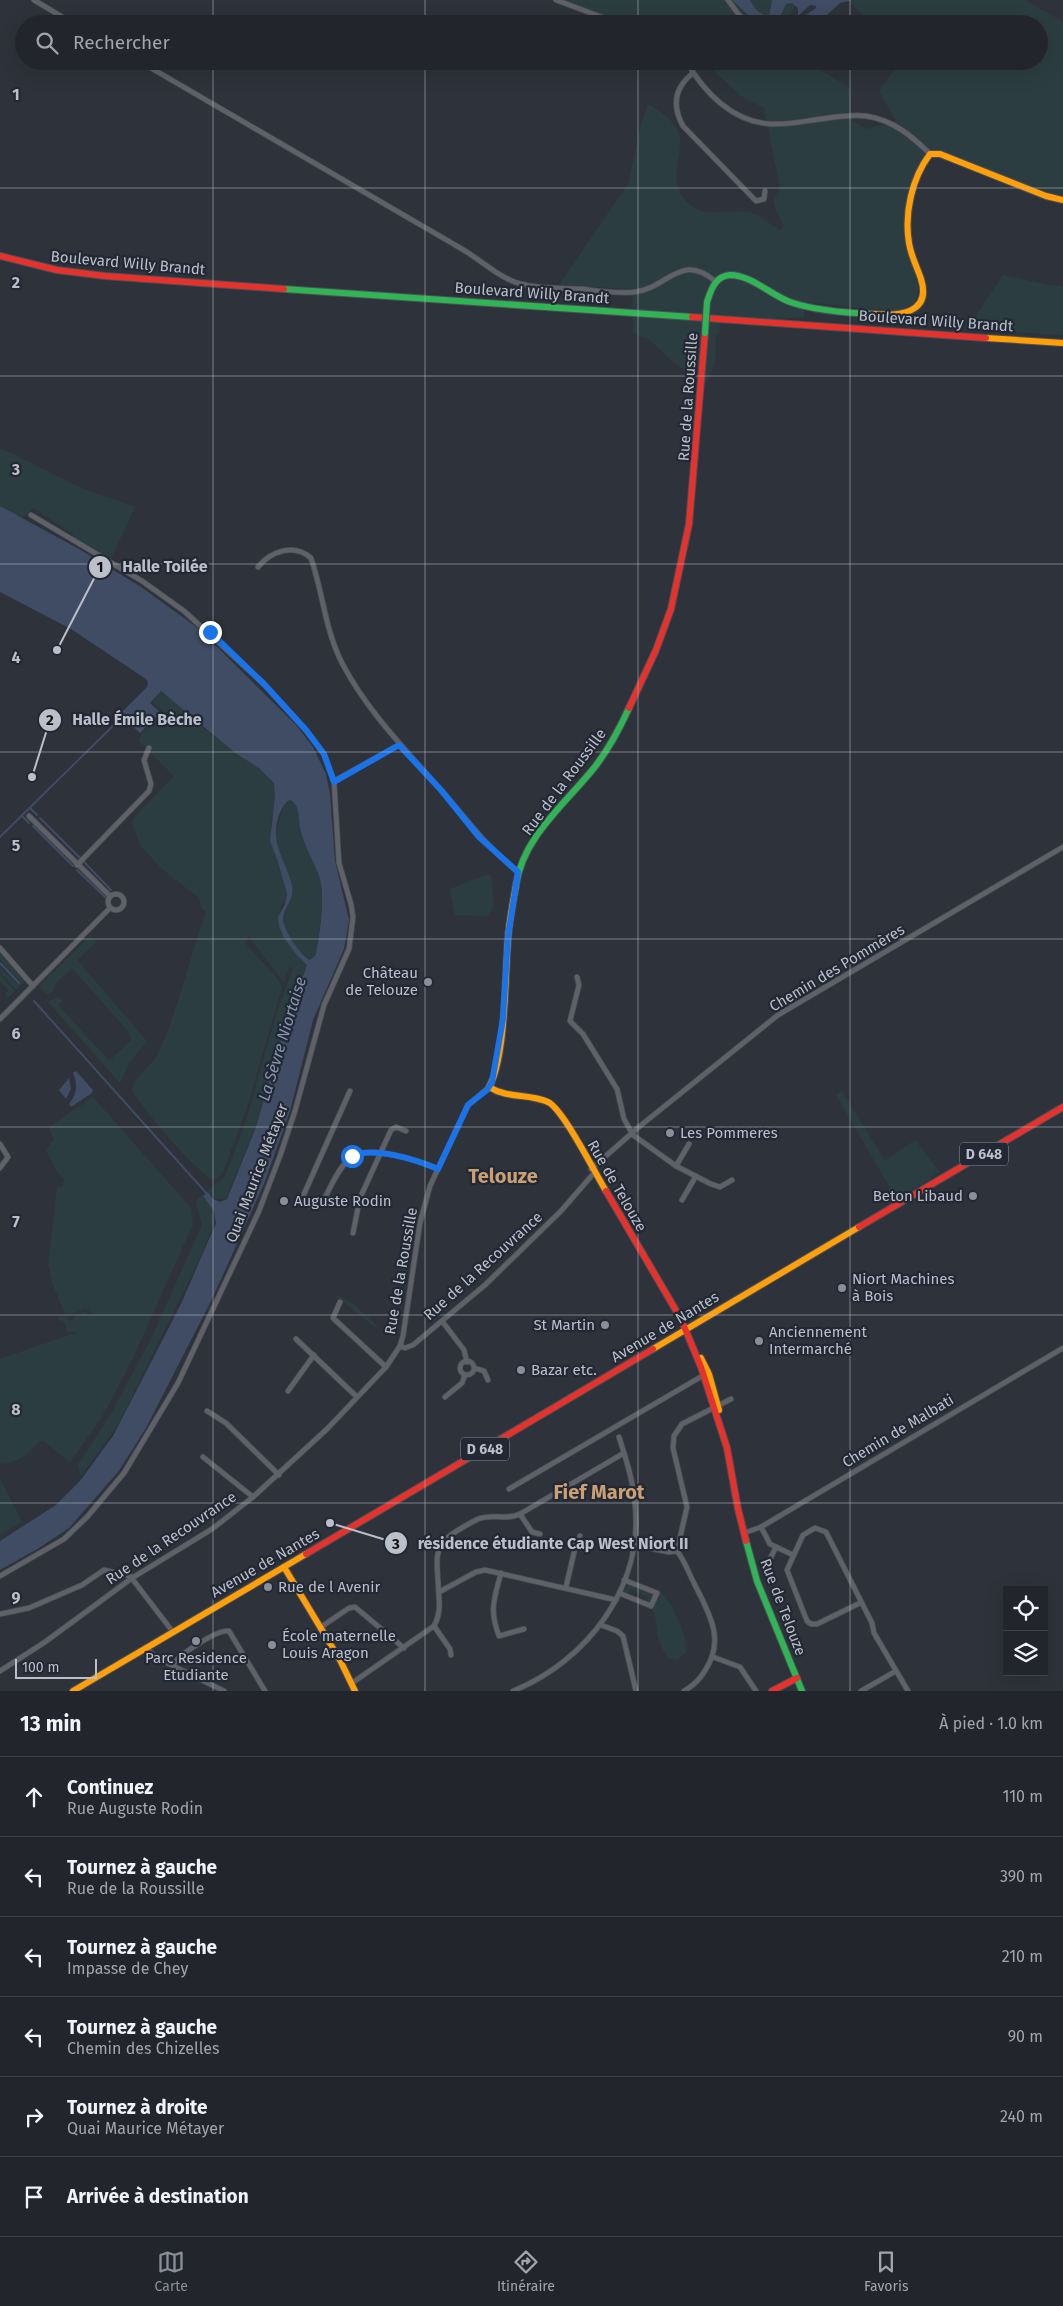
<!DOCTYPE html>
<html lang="fr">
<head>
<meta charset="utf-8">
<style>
	:root { --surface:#22262c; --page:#2a2e34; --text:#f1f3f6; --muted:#a2a5a9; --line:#3f4348; --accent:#898e98 }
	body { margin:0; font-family:"Fira Sans",sans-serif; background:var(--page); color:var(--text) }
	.controls { position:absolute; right:15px; bottom:15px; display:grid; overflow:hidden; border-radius:0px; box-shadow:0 5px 20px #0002 }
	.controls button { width:45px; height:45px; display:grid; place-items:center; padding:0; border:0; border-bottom:1px solid var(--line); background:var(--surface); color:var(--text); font:25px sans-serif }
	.scale { position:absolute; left:15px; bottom:12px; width:82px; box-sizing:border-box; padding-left:5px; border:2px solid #babfca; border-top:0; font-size:14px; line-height:18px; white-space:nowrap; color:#babfca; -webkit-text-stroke:4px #222935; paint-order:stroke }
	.stop { position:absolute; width:15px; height:15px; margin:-11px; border:4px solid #1a73e8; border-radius:50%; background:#fff }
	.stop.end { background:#1a73e8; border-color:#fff; box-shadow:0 1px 5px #0008 }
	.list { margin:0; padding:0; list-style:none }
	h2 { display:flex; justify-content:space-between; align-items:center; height:65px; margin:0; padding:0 20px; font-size:21px }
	h2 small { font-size:16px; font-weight:400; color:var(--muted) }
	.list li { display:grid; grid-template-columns:32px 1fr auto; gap:15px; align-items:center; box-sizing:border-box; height:80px; padding:0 20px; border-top:1px solid var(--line) }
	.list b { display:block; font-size:19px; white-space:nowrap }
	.list p { margin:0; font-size:16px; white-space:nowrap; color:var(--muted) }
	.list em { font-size:16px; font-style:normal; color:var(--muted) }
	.icon { flex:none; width:28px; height:28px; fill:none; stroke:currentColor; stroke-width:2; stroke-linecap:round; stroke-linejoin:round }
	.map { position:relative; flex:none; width:1063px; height:1691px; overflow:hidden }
	.search { position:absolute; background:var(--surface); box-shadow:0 5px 20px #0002; left:15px; right:15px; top:15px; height:55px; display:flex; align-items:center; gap:12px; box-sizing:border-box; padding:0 18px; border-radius:28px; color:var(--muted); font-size:19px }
	.sheet { height:545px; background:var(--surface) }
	nav { display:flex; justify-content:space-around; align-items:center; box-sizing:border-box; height:70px; border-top:1px solid var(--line); background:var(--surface); font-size:14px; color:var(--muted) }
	nav a { display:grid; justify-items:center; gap:2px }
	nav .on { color:var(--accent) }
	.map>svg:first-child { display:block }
	.green { fill:#2c3d41 }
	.water { fill:#3f4c63; fill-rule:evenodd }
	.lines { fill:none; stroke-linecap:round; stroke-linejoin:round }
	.stream { stroke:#3f4c63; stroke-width:2 }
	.street-casing { stroke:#4c4f55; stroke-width:6 }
	.fast-casing { stroke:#4c4f55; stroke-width:8 }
	.slow-casing { stroke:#4c4f55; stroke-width:8 }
	.jam-casing { stroke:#4c4f55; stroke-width:8 }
	.street { stroke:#5e6268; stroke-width:4.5 }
	.fast { stroke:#30b455; stroke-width:6 }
	.slow { stroke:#ff9f0a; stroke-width:6 }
	.jam { stroke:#e5322d; stroke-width:6 }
	.fast-bridge-casing { stroke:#4c4f55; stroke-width:8; stroke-linecap:butt }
	.fast-bridge { stroke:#30b455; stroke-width:6 }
	.route { stroke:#1a73e8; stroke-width:6 }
	.grid { fill:none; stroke:#babfca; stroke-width:1; stroke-opacity:0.55 }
	.poi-dot { fill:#898e98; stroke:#222935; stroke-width:2 }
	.labels { text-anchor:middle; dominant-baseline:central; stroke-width:4.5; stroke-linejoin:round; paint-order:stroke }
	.shield { fill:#222935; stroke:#8c929d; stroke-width:1 }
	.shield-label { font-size:14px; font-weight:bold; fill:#babfca }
	.street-label { font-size:15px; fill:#babfca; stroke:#222935 }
	.poi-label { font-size:15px; fill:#babfca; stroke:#222935; text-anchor:start }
	.water-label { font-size:16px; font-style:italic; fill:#8594ae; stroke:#222935 }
	.district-label { font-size:20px; font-weight:bold; fill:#cb9f74; stroke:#222935 }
	.grid-label { font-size:16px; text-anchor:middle; font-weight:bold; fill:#babfca; stroke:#222935; stroke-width:4.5; stroke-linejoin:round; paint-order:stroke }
	.leader { fill:none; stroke:#babfca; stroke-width:2 }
	.callout-dot { fill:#babfca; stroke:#222935; stroke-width:2 }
	.mark-label { font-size:15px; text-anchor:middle; font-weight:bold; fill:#111 }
	.callout-label { font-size:16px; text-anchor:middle; font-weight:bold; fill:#babfca; stroke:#222935; stroke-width:4.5; stroke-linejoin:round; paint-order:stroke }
</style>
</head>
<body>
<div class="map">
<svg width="1063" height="1691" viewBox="0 0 1063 1691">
	<rect width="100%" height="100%" fill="#2e333b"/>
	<g class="green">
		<polygon points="551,0 834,0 798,1 785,24 615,24"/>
		<path d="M847 0H1025L1063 22V197L934 150C924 155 921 163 916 174 907 193 902 217 905 239 907 261 928 284 912 305L899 311H890L805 302 804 317 720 323 719 333 716 335 715 364 705 385 673 362 650 340 633 333 632 289 559 285 628 184 641 125 648 104C660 111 673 119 678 132 687 151 663 181 689 204 705 219 728 209 747 212 758 213 771 225 780 230L784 226 776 211 773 200 780 188 764 108 741 96 703 61H806L850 88 852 120 867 129 896 121 879 91 894 70 891 61H1039V24H873Z"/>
		<polygon points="1003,275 1049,285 1063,286 1063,335 967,329"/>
		<polygon points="0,448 81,488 135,507 111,559 73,538 73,534 33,508 22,518 0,506"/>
		<path d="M161 691 202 724 201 726C213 735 225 745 237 754 249 763 265 770 273 782 281 794 271 814 271 827 270 848 281 865 285 886 289 904 281 902 279 914 275 935 295 951 307 965L284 1029 256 1126 226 1198C217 1201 214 1198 208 1191L202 1196 214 1210 215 1222 197 1264 118 1425 81 1476 78 1465 109 1417 150 1341 202 1225 196 1202 198 1198 225 1177 246 1121 277 1012 293 969 290 966 284 982 249 937 244 942 276 977 282 987 248 1104 223 1172 218 1178 212 1179C192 1167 145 1111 132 1091 132 1079 152 1066 158 1054 179 1008 189 959 206 912L202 909 199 898 161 868 140 845 132 823 134 818 174 776 139 741 140 736 164 712 152 701Z"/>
		<path d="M290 800C301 806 298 821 301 832 305 848 315 863 320 879 325 898 320 937 314 956L310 960 300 953 284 926 283 920 293 891 284 864 276 845 275 834 284 806Z"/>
		<polygon points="488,874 491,876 494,905 488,916 455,915 450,892 452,888"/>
		<polygon points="90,936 96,942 77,960 147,1041 129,1063 120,1083 48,1002 58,997 63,1001 58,1005 109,1061 132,1040 127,1030 72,968 57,982 51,993 47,994 41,989 40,985"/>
		<polygon points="0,952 25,981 16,990 0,972 0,967 17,984 19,983 0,960"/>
		<polygon points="0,975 15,991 8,998 5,994 9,990 0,982"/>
		<polygon points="842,1091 885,1161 915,1140 939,1171 928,1181 896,1198 836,1095"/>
		<path d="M93 1097 191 1208 193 1224 133 1358 103 1415 70 1462 44 1441 38 1442C27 1455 18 1463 0 1464V1359L71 1334H78L74 1332H67L65 1323 58 1319V1317L66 1316 70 1321 73 1320 76 1314 84 1312 95 1316 86 1308 69 1315 65 1314 53 1285 48 1264 57 1189 63 1185 64 1179 56 1170 46 1150 54 1140 49 1127Z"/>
		<polygon points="338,1295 353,1304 377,1326 376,1328 336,1296"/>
		<polygon points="0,1479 22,1522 0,1535"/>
		<polygon points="629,1584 653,1593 651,1603 647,1602 648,1597 630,1589 628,1593 624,1592"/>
		<path d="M658 1591C670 1595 689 1639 686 1652L677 1660 668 1658C662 1649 658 1640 657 1630 656 1623 656 1615 652 1609Z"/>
	</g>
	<g class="water">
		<polygon points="732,0 750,0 756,10 769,18 772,0 853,0 840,3 817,24 812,24 819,16 802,20 803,17 816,8 816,6 810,5 798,16 798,8 792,3 786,4 779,19 790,16 789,24 758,24"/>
		<path d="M0 506 79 549 141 587 199 629 296 725 313 747 326 774 330 794 335 861 349 920 344 949 313 1020 290 1111 264 1184 212 1299 146 1428 118 1472 69 1528 39 1548 0 1570V1541L56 1505 80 1481 113 1436 181 1304 216 1223 214 1211 203 1196 208 1192 213 1199 220 1202 227 1199 256 1127 284 1029 307 965 296 954 284 938 279 926 278 917 285 904 287 894 278 862 270 841 275 796 274 783 260 769 234 752 161 691 150 703 161 713 151 722 141 711 140 712 150 723 140 733 122 716 120 714 147 687 148 682 146 679 71 629 0 592ZM290 800C301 805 298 822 301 832 305 848 315 863 320 879 325 898 320 937 315 956L310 960C301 957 283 929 283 919 284 908 295 898 292 886 286 858 269 846 279 815 282 809 284 803 290 800Z"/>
		<path d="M76 1071 93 1090 92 1093 71 1107 69 1104C77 1094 78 1085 73 1073Z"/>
		<polygon points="69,1078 71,1089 66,1099 59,1090"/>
	</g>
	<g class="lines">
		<g class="stream">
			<polyline points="30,808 37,815"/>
			<polyline points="22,816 29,823"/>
			<polyline points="40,818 81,859"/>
			<polyline points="33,826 73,866"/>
			<polyline points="0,837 123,716"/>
			<polyline points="84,862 111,890"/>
			<polyline points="77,870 105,897"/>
			<polyline points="0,963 19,983"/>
			<polyline points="34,1001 208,1195"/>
		</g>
		<g class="street-casing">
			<g id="street">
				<polyline points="34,0 74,24"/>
				<polyline points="556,0 620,24"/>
				<polyline points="728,0 739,15 730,24"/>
				<polyline points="739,15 750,24"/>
				<path d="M139 61 462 249C481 260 499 278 521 284 540 289 562 288 582 289 599 291 618 294 635 292 668 288 680 252 715 281"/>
				<path d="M686 61C704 92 732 122 771 124 787 125 805 121 821 119 835 117 851 114 866 116 893 120 912 136 930 154"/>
				<path d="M693 73C674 88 672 106 683 126L756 201 764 199 765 191"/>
				<path d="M258 567C271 551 294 543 311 558 323 593 325 630 342 663 367 711 405 749 440 789 466 818 487 848 518 872"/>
				<polyline points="334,781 399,745"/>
				<polyline points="29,816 110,896"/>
				<polyline points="77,865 149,791 151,784 144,760 149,748"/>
				<circle cx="116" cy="902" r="8"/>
				<polyline points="0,948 33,986"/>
				<polyline points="577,977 579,985 570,1021 583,1034 617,1089 624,1119 633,1135 676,1166 711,1184 720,1187 732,1180"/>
				<polyline points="0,1019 110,908"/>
				<path d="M350 1091 304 1194V1199L310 1206 318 1207 322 1203C330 1189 337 1170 349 1159 367 1143 418 1160 438 1169"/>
				<polyline points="0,1144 8,1157 0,1168"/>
				<polyline points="676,1166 689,1144"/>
				<polyline points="591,1169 640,1126 778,1015 1063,847"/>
				<polyline points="682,1200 696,1176"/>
				<polyline points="353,1233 360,1198 391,1130 396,1127 406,1131"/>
				<polyline points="340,1302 333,1318 386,1367"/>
				<polyline points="442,1321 464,1350 467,1362"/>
				<polyline points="296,1339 357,1397"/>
				<polyline points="400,1346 405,1348 413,1345 485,1285 561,1211 594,1173"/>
				<circle cx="467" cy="1368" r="7"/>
				<polyline points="474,1368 484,1371 488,1380"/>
				<polyline points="288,1391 314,1355"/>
				<polyline points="445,1397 462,1383 465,1375"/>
				<polyline points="207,1411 226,1423 279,1475"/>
				<polyline points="203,1457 253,1497"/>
				<polyline points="509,1489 704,1375"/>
				<polyline points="520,1514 532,1532 540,1534"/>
				<polyline points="761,1527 770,1544 793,1555"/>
				<polyline points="744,1533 761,1527 1063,1348"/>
				<polyline points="633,1545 669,1552 677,1551"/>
				<polyline points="677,1551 687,1507 673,1448 674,1436 682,1424 731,1399"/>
				<path d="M677 1551C685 1561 689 1574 695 1585 709 1613 725 1639 706 1669 701 1678 693 1686 684 1691"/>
				<path d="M501 1573C494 1600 489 1609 499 1636L524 1629"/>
				<polyline points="769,1573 767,1565 776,1547"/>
				<polyline points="0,1576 64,1539 87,1517 124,1473 178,1383 259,1211 280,1156 295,1111 324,1005 349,949 353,917 351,904 339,863 334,781 324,754 306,730 264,684 184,611 142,581 31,515"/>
				<polyline points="566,1587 576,1544 580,1536"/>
				<polyline points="439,1592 476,1572 485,1570 616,1600"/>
				<polyline points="619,1593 651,1606 657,1593 624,1580"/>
				<polyline points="860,1603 817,1624 811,1624 807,1621 787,1570 803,1535 815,1528 826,1532 872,1623 874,1633 908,1691"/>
				<polyline points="0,1614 29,1608 82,1585 104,1570 130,1576 173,1632"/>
				<polyline points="601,1625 617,1631 623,1636 636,1691"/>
				<polyline points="434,1626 450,1649 451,1655"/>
				<polyline points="321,1627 349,1608 355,1607 404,1648"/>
				<polyline points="146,1648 157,1658 224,1691"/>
				<polyline points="713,1657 740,1667 756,1691"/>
				<path d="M173 1665C178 1655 218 1629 229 1631L265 1691"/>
				<polyline points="0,1671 45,1642 132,1578 212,1529 253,1497 327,1429 386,1367 400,1346 403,1336 420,1223 430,1186 468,1105 489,1087"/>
				<path d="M352 1683 434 1626C439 1617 440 1609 439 1599 437 1548 428 1545 478 1519 491 1513 506 1521 520 1514L624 1453"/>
				<path d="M513 1691C587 1661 644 1587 635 1504 633 1480 626 1459 619 1437"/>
				<polyline points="861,1691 896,1671"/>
			</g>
		</g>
		<g class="fast-casing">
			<g id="fast">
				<polyline points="284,289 692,317"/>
				<path d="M707 302C711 290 715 276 730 275 751 275 771 295 790 302 816 311 847 313 874 314"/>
				<path d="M516 885C523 837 565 804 594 768 609 749 619 730 629 708"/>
				<polyline points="746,1541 757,1581 802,1691"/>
			</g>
		</g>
		<g class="slow-casing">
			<g id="slow">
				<path d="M874 314C898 316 932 314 921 279 917 267 911 256 909 243 904 213 912 178 930 154H940L1046 196 1063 200"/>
				<polyline points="986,338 1063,343"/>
				<path d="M516 885C513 903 509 921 508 939 505 975 506 1058 489 1087 508 1099 529 1093 548 1102 563 1109 595 1173 606 1191"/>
				<polyline points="653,1349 859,1227"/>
				<polyline points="701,1358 709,1374 719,1410"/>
				<polyline points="284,1567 340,1660 355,1691"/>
				<polyline points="73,1691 306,1554"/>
			</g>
		</g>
		<g class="jam-casing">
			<g id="jam">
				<polyline points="0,256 57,270 105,276 284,289"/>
				<polyline points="692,317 986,338"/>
				<polyline points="629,708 656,650 671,609 689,524 705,333"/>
				<polyline points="606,1191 681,1319 701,1367 727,1448 738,1509 746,1541"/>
				<polyline points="859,1227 1063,1107"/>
				<polyline points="306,1554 653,1349"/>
				<polyline points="772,1691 797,1678"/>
			</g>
		</g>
		<use href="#street" class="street"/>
		<use href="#fast" class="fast"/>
		<use href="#slow" class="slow"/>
		<use href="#jam" class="jam"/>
		<g class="fast-bridge-casing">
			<polyline id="fast-bridge" points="705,333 707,302"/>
		</g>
		<use href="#fast-bridge" class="fast-bridge"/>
	</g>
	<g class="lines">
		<path class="route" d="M210 632 264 684 306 730 324 754 334 782 399 745 441 790 479 837 518 872 508 936 503 1019 492 1082 487 1090 468 1105 438 1169C417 1160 373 1146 352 1156"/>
	</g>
	<path class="grid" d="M213 0V24M425 0V24M638 0V24M850 0V24M213 61V1691M425 61V1691M638 61V1691M850 61V1691M0 188H1063M0 376H1063M0 564H1063M0 752H1063M0 939H1063M0 1127H1063M0 1315H1063M0 1503H1063"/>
	<g class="poi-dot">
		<circle cx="428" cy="982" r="5"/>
		<circle cx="670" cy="1133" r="5"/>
		<circle cx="973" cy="1196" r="5"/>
		<circle cx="284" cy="1201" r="5"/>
		<circle cx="842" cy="1288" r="5"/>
		<circle cx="605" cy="1325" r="5"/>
		<circle cx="759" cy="1341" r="5"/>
		<circle cx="521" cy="1370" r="5"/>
		<circle cx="268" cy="1587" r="5"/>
		<circle cx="196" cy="1641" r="5"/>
		<circle cx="272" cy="1645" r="5"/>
	</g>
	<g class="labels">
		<g class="shield">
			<rect x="960" y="1142.5" width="48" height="23" rx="4"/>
			<rect x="461" y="1437.5" width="48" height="23" rx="4"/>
		</g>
		<g class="shield-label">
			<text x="984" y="1154">D 648</text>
			<text x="485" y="1449">D 648</text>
		</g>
		<g class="street-label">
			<text transform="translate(128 263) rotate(5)">Boulevard Willy Brandt</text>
			<text transform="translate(532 293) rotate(4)">Boulevard Willy Brandt</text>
			<text transform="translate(936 321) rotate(4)">Boulevard Willy Brandt</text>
			<text transform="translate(688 397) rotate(-86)">Rue de la Roussille</text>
			<text transform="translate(564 782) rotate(-53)">Rue de la Roussille</text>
			<text transform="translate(837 968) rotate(-31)">Chemin des Pommères</text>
			<text transform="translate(257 1173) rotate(-69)">Quai Maurice Métayer</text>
			<text transform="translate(617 1186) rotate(60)">Rue de Telouze</text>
			<text transform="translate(483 1266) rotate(-42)">Rue de la Recouvrance</text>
			<text transform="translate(401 1271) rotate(-80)">Rue de la Roussille</text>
			<text transform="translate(665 1327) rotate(-31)">Avenue de Nantes</text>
			<text transform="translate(898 1431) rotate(-31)">Chemin de Malbati</text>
			<text transform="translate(171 1538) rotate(-34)">Rue de la Recouvrance</text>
			<text transform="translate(265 1563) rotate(-30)">Avenue de Nantes</text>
			<text transform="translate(783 1607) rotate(69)">Rue de Telouze</text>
		</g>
		<g class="poi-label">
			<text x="418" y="973" text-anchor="end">Château<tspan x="418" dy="17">de Telouze</tspan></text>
			<text x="680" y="1133">Les Pommeres</text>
			<text x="963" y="1196" text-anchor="end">Beton Libaud</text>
			<text x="294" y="1201">Auguste Rodin</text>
			<text x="852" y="1279">Niort Machines<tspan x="852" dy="17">à Bois</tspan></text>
			<text x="595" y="1325" text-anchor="end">St Martin</text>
			<text x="769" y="1332">Anciennement<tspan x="769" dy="17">Intermarché</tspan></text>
			<text x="531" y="1370">Bazar etc.</text>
			<text x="278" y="1587">Rue de l Avenir</text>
			<text x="282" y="1636">École maternelle<tspan x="282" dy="17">Louis Aragon</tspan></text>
			<text x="196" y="1658" text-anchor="middle">Parc Residence<tspan x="196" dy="17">Etudiante</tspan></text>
		</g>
		<g class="water-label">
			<text transform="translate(282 1039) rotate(-73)">La Sèvre Niortaise</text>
		</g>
		<g class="district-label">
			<text x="503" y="1176">Telouze</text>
			<text x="599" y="1492">Fief Marot</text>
		</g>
	</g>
	<g class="grid-label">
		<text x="16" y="100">1</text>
		<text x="16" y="288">2</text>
		<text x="16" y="475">3</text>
		<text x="16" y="663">4</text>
		<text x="16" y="851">5</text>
		<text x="16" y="1039">6</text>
		<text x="16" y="1227">7</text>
		<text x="16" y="1415">8</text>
		<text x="16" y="1603">9</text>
	</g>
	<path class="leader" d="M57 650L100 567M32 777L50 720M330 1523L396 1543"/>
	<g class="callout-dot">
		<circle cx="57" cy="650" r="5"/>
		<circle cx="32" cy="777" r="5"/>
		<circle cx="330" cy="1523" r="5"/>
		<circle cx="100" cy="567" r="12"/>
		<circle cx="50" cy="720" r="12"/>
		<circle cx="396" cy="1543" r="12"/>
	</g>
	<g class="mark-label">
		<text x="100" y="572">1</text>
		<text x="50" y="725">2</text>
		<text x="396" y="1549">3</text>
	</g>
	<g class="callout-label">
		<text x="165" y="572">Halle Toilée</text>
		<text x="137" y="725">Halle Émile Bèche</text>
		<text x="553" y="1549">résidence étudiante Cap West Niort II</text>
	</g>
</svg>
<div class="controls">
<button><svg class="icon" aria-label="locate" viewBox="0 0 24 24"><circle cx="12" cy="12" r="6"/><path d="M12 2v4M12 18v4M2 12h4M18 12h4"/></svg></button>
<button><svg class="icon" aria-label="layers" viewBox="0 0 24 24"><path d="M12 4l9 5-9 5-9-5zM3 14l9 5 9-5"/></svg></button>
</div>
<div class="scale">100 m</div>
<div class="stop" style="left:352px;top:1156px"></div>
<div class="stop end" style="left:210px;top:632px"></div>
<div class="search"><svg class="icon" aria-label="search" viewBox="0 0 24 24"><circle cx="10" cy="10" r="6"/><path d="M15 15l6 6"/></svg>Rechercher</div>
</div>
<section class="sheet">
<h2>13 min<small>À pied · 1.0 km</small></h2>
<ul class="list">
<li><svg class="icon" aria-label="ahead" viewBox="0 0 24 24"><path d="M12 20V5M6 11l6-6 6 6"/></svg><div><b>Continuez</b><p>Rue Auguste Rodin</p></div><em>110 m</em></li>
<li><svg class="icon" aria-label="left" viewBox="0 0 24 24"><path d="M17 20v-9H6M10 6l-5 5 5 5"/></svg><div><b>Tournez à gauche</b><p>Rue de la Roussille</p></div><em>390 m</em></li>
<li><svg class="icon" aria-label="left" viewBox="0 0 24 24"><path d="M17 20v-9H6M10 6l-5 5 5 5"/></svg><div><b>Tournez à gauche</b><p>Impasse de Chey</p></div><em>210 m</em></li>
<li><svg class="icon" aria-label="left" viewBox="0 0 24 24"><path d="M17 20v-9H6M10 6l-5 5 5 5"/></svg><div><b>Tournez à gauche</b><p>Chemin des Chizelles</p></div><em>90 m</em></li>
<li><svg class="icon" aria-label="right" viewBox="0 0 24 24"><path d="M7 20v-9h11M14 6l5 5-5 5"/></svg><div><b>Tournez à droite</b><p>Quai Maurice Métayer</p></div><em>240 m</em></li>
<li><svg class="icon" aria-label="arrive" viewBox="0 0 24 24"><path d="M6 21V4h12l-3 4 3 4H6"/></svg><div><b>Arrivée à destination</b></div></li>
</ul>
</section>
<nav>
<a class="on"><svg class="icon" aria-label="map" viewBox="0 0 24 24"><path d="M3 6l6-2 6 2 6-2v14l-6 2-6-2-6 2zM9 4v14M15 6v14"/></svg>Carte</a>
<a><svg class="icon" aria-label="directions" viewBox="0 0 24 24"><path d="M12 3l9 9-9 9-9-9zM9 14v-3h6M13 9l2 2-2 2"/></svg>Itinéraire</a>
<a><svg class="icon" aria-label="saved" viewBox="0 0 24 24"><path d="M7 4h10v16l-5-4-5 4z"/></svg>Favoris</a>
</nav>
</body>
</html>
